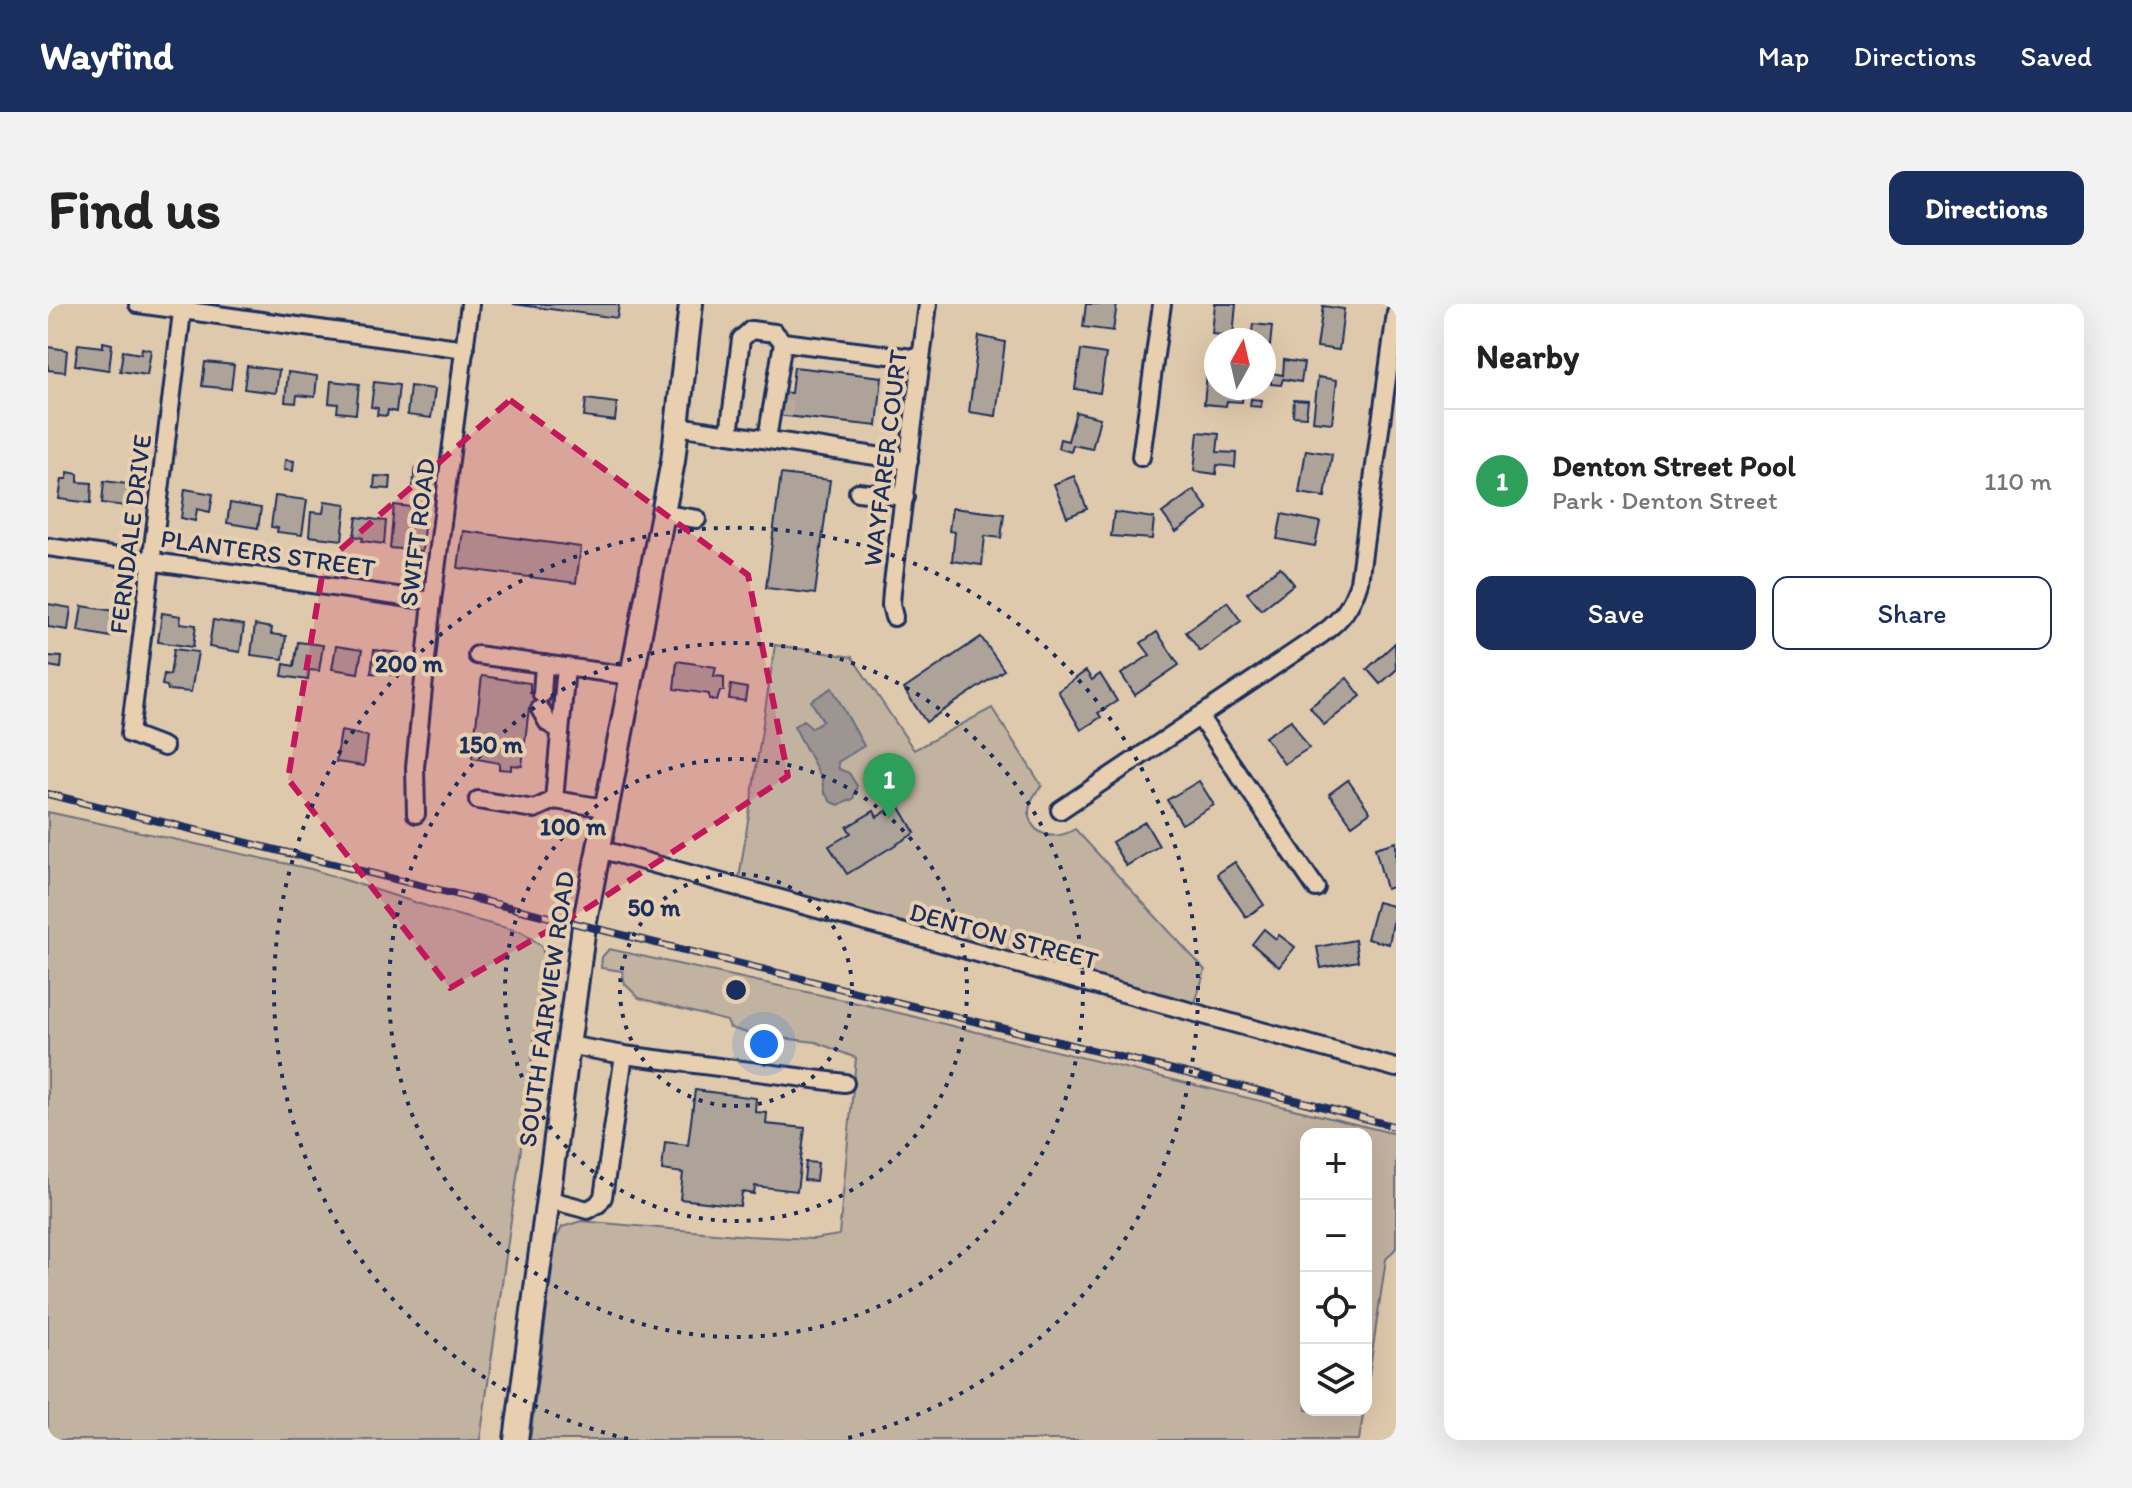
<!DOCTYPE html>
<html lang="en">
<head>
<meta charset="utf-8">
<style>
	:root { --surface:#fff; --page:#f2f2f2; --text:#222; --muted:#767676; --line:#e0e0e0; --accent:#1b2f5e }
	body { margin:0; font-family:Itim,sans-serif; background:var(--page); color:var(--text) }
	.controls { position:absolute; right:24px; bottom:24px; display:grid; overflow:hidden; border-radius:16px; box-shadow:0 8px 32px #0002 }
	.controls button { width:72px; height:72px; display:grid; place-items:center; padding:0; border:0; border-bottom:2px solid var(--line); background:var(--surface); color:var(--text); font:40px sans-serif }
	.compass { position:absolute; left:1156px; top:24px; width:72px; height:72px; border-radius:50%; background:var(--surface); box-shadow:0 8px 32px #0002; rotate:8deg }
	.you { position:absolute; left:716px; top:740px; width:28px; height:28px; margin:-20px; border:6px solid #fff; border-radius:50%; background:#1a73e8; box-shadow:0 0 0 12px #1a73e833 }
	.badge { display:grid; place-items:center; width:52px; height:52px; border-radius:50%; background:var(--accent); color:#fff; font-size:26px; font-weight:700 }
	.pin { position:absolute; translate:-50% -66px; filter:drop-shadow(0 2px 4px #0008) }
	.pin::after { content:''; position:absolute; top:42px; width:28px; height:24px; background:inherit; clip-path:polygon(0 0,100% 0,50% 100%) }
	.list { margin:0; padding:0; list-style:none }
	h2 { display:flex; justify-content:space-between; align-items:center; height:104px; margin:0; padding:0 32px; font-size:34px }
	h2 small { font-size:26px; font-weight:400; color:var(--muted) }
	.list li { display:grid; grid-template-columns:52px 1fr auto; gap:24px; align-items:center; box-sizing:border-box; height:144px; padding:0 32px; border-top:2px solid var(--line) }
	.list b { display:block; font-size:30px; white-space:nowrap }
	.list p { margin:0; font-size:26px; white-space:nowrap; color:var(--muted) }
	.list em { font-size:26px; font-style:normal; color:var(--muted) }
	.actions { display:flex; gap:16px; padding:24px 32px }
	.actions a { flex:1; padding:18px 0; border:2px solid var(--accent); border-radius:16px; text-align:center; font-size:28px; color:var(--accent) }
	.actions .main { background:var(--accent); color:#fff }
	.icon { flex:none; width:44px; height:44px; fill:none; stroke:currentColor; stroke-width:2; stroke-linecap:round; stroke-linejoin:round }
	.map { position:relative; flex:none; width:1348px; height:1136px; overflow:hidden; border-radius:16px }
	header { display:flex; align-items:center; gap:48px; box-sizing:border-box; height:112px; padding:0 40px; background:var(--accent); color:#fff }
	header strong { font-size:38px }
	nav { display:flex; gap:44px; margin-inline-start:auto; font-size:28px }
	.intro { display:flex; align-items:center; justify-content:space-between; box-sizing:border-box; height:192px; padding:0 48px }
	h1 { margin:0; font-size:56px }
	.button { padding:20px 36px; border-radius:16px; background:var(--accent); color:#fff; font-size:28px; font-weight:700 }
	main { display:flex; gap:48px; padding:0 48px }
	aside { flex:1; background:var(--surface); border-radius:16px; box-shadow:0 8px 32px #0002 }
	.map>svg:first-child { display:block }
	.green { fill:#c2b2a0; stroke:#6e707f; stroke-width:2 }
	.water { fill:#9c9592; stroke:#686c7d; stroke-width:2 }
	.building { fill:#aea398; stroke:#1b2f5e; stroke-width:2 }
	.lines { fill:none; stroke-linecap:round; stroke-linejoin:round }
	.minor-tunnel { stroke:#b8aa9c; stroke-width:16; stroke-dasharray:16 8; stroke-linecap:butt }
	.minor-casing { stroke:#1b2f5e; stroke-width:22 }
	.major-casing { stroke:#1b2f5e; stroke-width:28 }
	.minor { stroke:#e7cfaf; stroke-width:16 }
	.major { stroke:#e7cfaf; stroke-width:22 }
	.rail-casing { stroke:#1b2f5e; stroke-width:8 }
	.rail { stroke:#e7cfaf; stroke-width:5; stroke-dasharray:15; stroke-linecap:butt }
	.marked { fill:#c2185b; fill-opacity:0.2; stroke:#c2185b; stroke-width:6; stroke-dasharray:16 10; stroke-linejoin:round }
	.ring { fill:none; stroke:#1b2f5e; stroke-width:4; stroke-dasharray:4 8 }
	.labels { text-anchor:middle; dominant-baseline:central; stroke-width:8; stroke-linejoin:round; paint-order:stroke }
	.street-label { font-size:26px; fill:#1b2f5e; stroke:#e7cfaf }
	.centre { fill:#1b2f5e; stroke:#e7cfaf; stroke-width:4 }
	.ring-label { font-size:24px; text-anchor:middle; font-weight:bold; fill:#1b2f5e; stroke:#e7cfaf; stroke-width:8; stroke-linejoin:round; paint-order:stroke }
</style>
</head>
<body>
<header>
<strong>Wayfind</strong>
<nav><a>Map</a><a>Directions</a><a>Saved</a></nav>
</header>
<div class="intro"><h1>Find us</h1><a class="button">Directions</a></div>
<main>
<div class="map">
<svg width="1348" height="1136" viewBox="0 0 1348 1136">
	<rect width="100%" height="100%" fill="#dfc9ac"/>
	<filter id="ink" filterUnits="userSpaceOnUse"><feTurbulence type="fractalNoise" baseFrequency=".0125" numOctaves="2"/><feDisplacementMap in="SourceGraphic" scale="16" xChannelSelector="R" yChannelSelector="G"/><feConvolveMatrix kernelMatrix="1 2 1 2 8 2 1 2 1" color-interpolation-filters="sRGB"/></filter>
	<g filter="url(#ink)">
		<g class="green">
			<path d="M727 341 804 353 866 446 944 404 994 482C963 513 993 546 1027 525L1157 666 1147 699 691 575Z"/>
			<polygon points="0,508 263,565 394,607 474,628 494,642 496,653 472,852 432,1136 0,1136"/>
			<polygon points="561,645 814,700 1348,830 1348,944 1338,955 1318,1091 1318,830 1258,830 1258,1106 1316,1106 1311,1136 482,1136 508,935 514,923 533,917 700,932 766,935 791,931 808,754 768,738 706,731 682,724 679,717 591,694 577,680 574,667 553,664 554,653"/>
		</g>
		<polygon class="water" points="784,384 816,442 790,458 791,465 801,469 809,482 805,495 791,501 783,498 776,488 774,475 746,422 756,416 763,424 775,417 763,397"/>
		<g class="building">
			<polygon points="465,0 571,0 569,14"/>
			<polygon points="1038,0 1069,0 1065,27 1035,23"/>
			<polygon points="1167,0 1188,0 1185,32 1164,30"/>
			<polygon points="1275,2 1296,5 1291,46 1269,43"/>
			<polygon points="1205,20 1224,22 1222,42 1216,41 1216,36 1203,36"/>
			<polygon points="931,32 957,38 948,112 921,108"/>
			<polygon points="55,38 64,40 61,66 27,61 30,40 55,43"/>
			<polygon points="0,43 19,46 17,68 0,66"/>
			<polygon points="94,44 103,46 99,71 72,67 75,47 93,50"/>
			<polygon points="1033,46 1058,50 1052,89 1027,85"/>
			<polygon points="1236,56 1256,59 1253,78 1235,75 1233,81 1223,80 1223,69 1235,71"/>
			<polygon points="157,58 186,61 183,85 154,82"/>
			<polygon points="1160,59 1168,60 1168,84 1195,88 1194,98 1179,97 1178,102 1156,100"/>
			<polygon points="199,62 231,66 228,89 196,85"/>
			<polygon points="746,63 834,73 829,122 729,111 731,88 743,89"/>
			<polygon points="240,68 269,72 267,93 249,91 248,99 237,98"/>
			<polygon points="1270,73 1289,76 1284,119 1265,117"/>
			<polygon points="283,77 311,80 308,110 289,108 290,100 281,99"/>
			<polygon points="326,78 351,81 348,108 340,106 339,112 329,111 330,104 323,103"/>
			<polygon points="362,82 387,85 383,114 359,111"/>
			<polygon points="538,95 569,99 567,117 536,113"/>
			<polygon points="1203,95 1214,96 1213,103 1202,102"/>
			<polygon points="1246,96 1260,97 1258,113 1245,112"/>
			<polygon points="1028,108 1052,114 1044,145 1025,141 1023,148 1010,144 1012,135 1020,137"/>
			<polygon points="1150,128 1171,130 1169,148 1188,149 1187,163 1169,161 1168,170 1146,167"/>
			<polygon points="1258,146 1284,150 1277,193 1251,189"/>
			<polygon points="237,156 246,157 245,167 236,166"/>
			<polygon points="367,164 380,166 378,183 365,182"/>
			<polygon points="20,168 30,170 30,178 44,179 43,199 11,195 14,175 19,175"/>
			<polygon points="733,170 782,176 767,290 718,284"/>
			<polygon points="327,172 343,173 342,185 326,184"/>
			<polygon points="1026,172 1039,205 1019,213 1006,180"/>
			<polygon points="56,177 87,181 84,203 54,199"/>
			<polygon points="137,185 165,190 162,208 149,205 147,217 133,214"/>
			<polygon points="1146,186 1160,205 1128,228 1114,209"/>
			<polygon points="227,192 259,196 254,231 229,228 230,224 223,223"/>
			<polygon points="277,197 298,200 294,236 261,232 263,208 275,209"/>
			<polygon points="182,199 213,204 210,224 179,219"/>
			<polygon points="346,201 372,204 371,220 376,221 374,247 342,244"/>
			<polygon points="904,204 956,210 953,234 937,232 934,261 904,257 907,228 901,227"/>
			<polygon points="1066,208 1106,214 1104,235 1063,232"/>
			<polygon points="1234,210 1272,218 1267,242 1229,235"/>
			<polygon points="309,213 338,217 336,240 314,237 315,234 306,232"/>
			<polygon points="415,227 533,243 528,279 410,264"/>
			<polygon points="1232,263 1246,280 1213,306 1199,289"/>
			<polygon points="1179,298 1193,317 1152,347 1138,328"/>
			<polygon points="0,300 23,304 20,326 0,323"/>
			<polygon points="34,302 67,307 63,333 30,327"/>
			<polygon points="114,309 133,312 132,319 148,321 145,343 110,338"/>
			<polygon points="165,316 196,321 192,348 161,343"/>
			<polygon points="207,321 224,324 223,330 238,332 235,355 203,351"/>
			<polygon points="1109,328 1131,361 1087,391 1073,370 1102,351 1093,339"/>
			<polygon points="933,333 956,366 878,418 856,385"/>
			<polygon points="250,338 275,341 271,367 261,366 260,376 234,372 236,360 246,362"/>
			<polygon points="1347,339 1348,366 1332,380 1319,365"/>
			<polygon points="288,342 314,346 310,369 284,365"/>
			<polygon points="126,345 150,348 143,388 120,386 119,382 114,381 116,370 122,371"/>
			<polygon points="326,346 351,349 349,371 323,369"/>
			<polygon points="0,352 14,353 13,364 0,362"/>
			<polygon points="629,357 668,363 666,372 676,373 676,387 672,387 669,397 661,395 661,390 626,385"/>
			<polygon points="1038,367 1044,376 1052,370 1069,397 1050,409 1053,413 1033,426 1010,387"/>
			<polygon points="434,372 482,379 482,389 505,392 503,407 481,404 474,462 463,461 463,466 451,465 451,459 424,454"/>
			<polygon points="1299,374 1313,392 1276,421 1262,403"/>
			<polygon points="683,381 699,384 697,397 681,395"/>
			<polygon points="1243,416 1261,444 1236,460 1217,433"/>
			<polygon points="293,427 320,432 316,462 288,458"/>
			<polygon points="1300,476 1322,508 1304,521 1281,490"/>
			<polygon points="1151,477 1166,501 1134,520 1119,496"/>
			<polygon points="850,500 867,529 799,570 781,542 803,529 799,523 826,507 829,513"/>
			<polygon points="1097,518 1111,542 1078,562 1064,538"/>
			<polygon points="1348,538 1348,582 1338,585 1327,544"/>
			<polygon points="1187,558 1216,601 1198,613 1169,570"/>
			<polygon points="1329,598 1348,603 1341,640 1319,635"/>
			<polygon points="1216,625 1228,635 1231,631 1247,643 1231,663 1204,640"/>
			<polygon points="1307,636 1310,657 1273,664 1269,643"/>
			<polygon points="647,786 708,794 707,808 719,809 718,820 757,824 749,887 707,882 706,890 694,888 692,902 632,895 635,869 614,866 617,838 640,841"/>
			<polygon points="758,858 770,859 768,877 756,876"/>
		</g>
		<g class="lines">
			<polyline class="minor-tunnel" points="736,112 738,89"/>
			<g class="minor-casing">
				<g id="minor">
					<polyline points="90,0 417,45"/>
					<polyline points="630,122 681,130"/>
					<polyline points="719,135 735,38"/>
					<polyline points="1093,153 1114,0"/>
					<polyline points="861,157 681,130 693,35 703,26 727,29 735,38 873,55"/>
					<polyline points="810,188 857,193"/>
					<polyline points="616,210 649,215"/>
					<polyline points="0,243 384,297"/>
					<polyline points="846,313 843,301 844,287 880,0"/>
					<polyline points="429,351 583,372"/>
					<polyline points="494,390 496,360"/>
					<polyline points="492,405 500,419 512,426"/>
					<polyline points="1151,412 1268,584"/>
					<polyline points="116,443 82,430 135,0"/>
					<polyline points="430,496 486,505 506,496 558,504"/>
					<polyline points="506,496 518,363"/>
					<path d="M1012 506 1274 330C1294 315 1304 302 1311 278L1348 9"/>
					<polyline points="368,510 367,463 384,297 422,0"/>
					<polyline points="551,545 1348,764"/>
					<polyline points="576,751 797,779"/>
					<polyline points="499,895 540,906 550,900 555,893 576,751 520,741"/>
				</g>
			</g>
			<g class="major-casing">
				<polyline id="major" points="468,1136 536,622 625,157 643,0"/>
			</g>
			<use href="#minor" class="minor"/>
			<use href="#major" class="major"/>
			<g class="rail-casing">
				<polyline id="rail" points="0,490 1268,801 1348,823"/>
			</g>
			<use href="#rail" class="rail"/>
		</g>
	</g>
	<path class="marked" d="M462 96 700 271 740 472 541 603 402 684 240 475 276 260Z"/>
	<g class="ring">
		<circle cx="688" cy="686" r="116"/>
		<circle cx="688" cy="686" r="231"/>
		<circle cx="688" cy="686" r="347"/>
		<path d="M580 1135A462 462 0 1 1 796 1135"/>
	</g>
	<g class="labels">
		<g class="street-label">
			<text transform="translate(837 154) rotate(-83)">WAYFARER COURT</text>
			<text transform="translate(369 228) rotate(-83)">SWIFT ROAD</text>
			<text transform="translate(82 230) rotate(-83)">FERNDALE DRIVE</text>
			<text transform="translate(220 249) rotate(8)">PLANTERS STREET</text>
			<text transform="translate(956 632) rotate(15)">DENTON STREET</text>
			<text transform="translate(498 705) rotate(-82)">SOUTH FAIRVIEW ROAD</text>
		</g>
	</g>
	<circle cx="688" cy="686" r="12" class="centre"/>
	<g class="ring-label">
		<text x="361" y="368">200 m</text>
		<text x="443" y="449">150 m</text>
		<text x="525" y="531">100 m</text>
		<text x="606" y="612">50 m</text>
	</g>
</svg>
<div class="controls">
<button>+</button>
<button>−</button>
<button><svg class="icon" aria-label="locate" viewBox="0 0 24 24"><circle cx="12" cy="12" r="6"/><path d="M12 2v4M12 18v4M2 12h4M18 12h4"/></svg></button>
<button><svg class="icon" aria-label="layers" viewBox="0 0 24 24"><path d="M12 4l9 5-9 5-9-5zM3 14l9 5 9-5"/></svg></button>
</div>
<svg class="compass" viewBox="-18 -18 36 36"><path d="M0-13l5 13h-10z" fill="#e53935"/><path d="M0 13l5-13h-10z" fill="#767676"/></svg>
<div class="you"></div>
<div class="pin badge" style="left:841px;top:515px;background:#2e9e5b">1</div>
</div>
<aside>
<h2>Nearby<small></small></h2>
<ul class="list">
<li><span class="badge" style="background:#2e9e5b">1</span><div><b>Denton Street Pool</b><p>Park · Denton Street</p></div><em>110 m</em></li>
</ul>
<div class="actions"><a class="main">Save</a><a>Share</a></div>
</aside>
</main>
</body>
</html>
